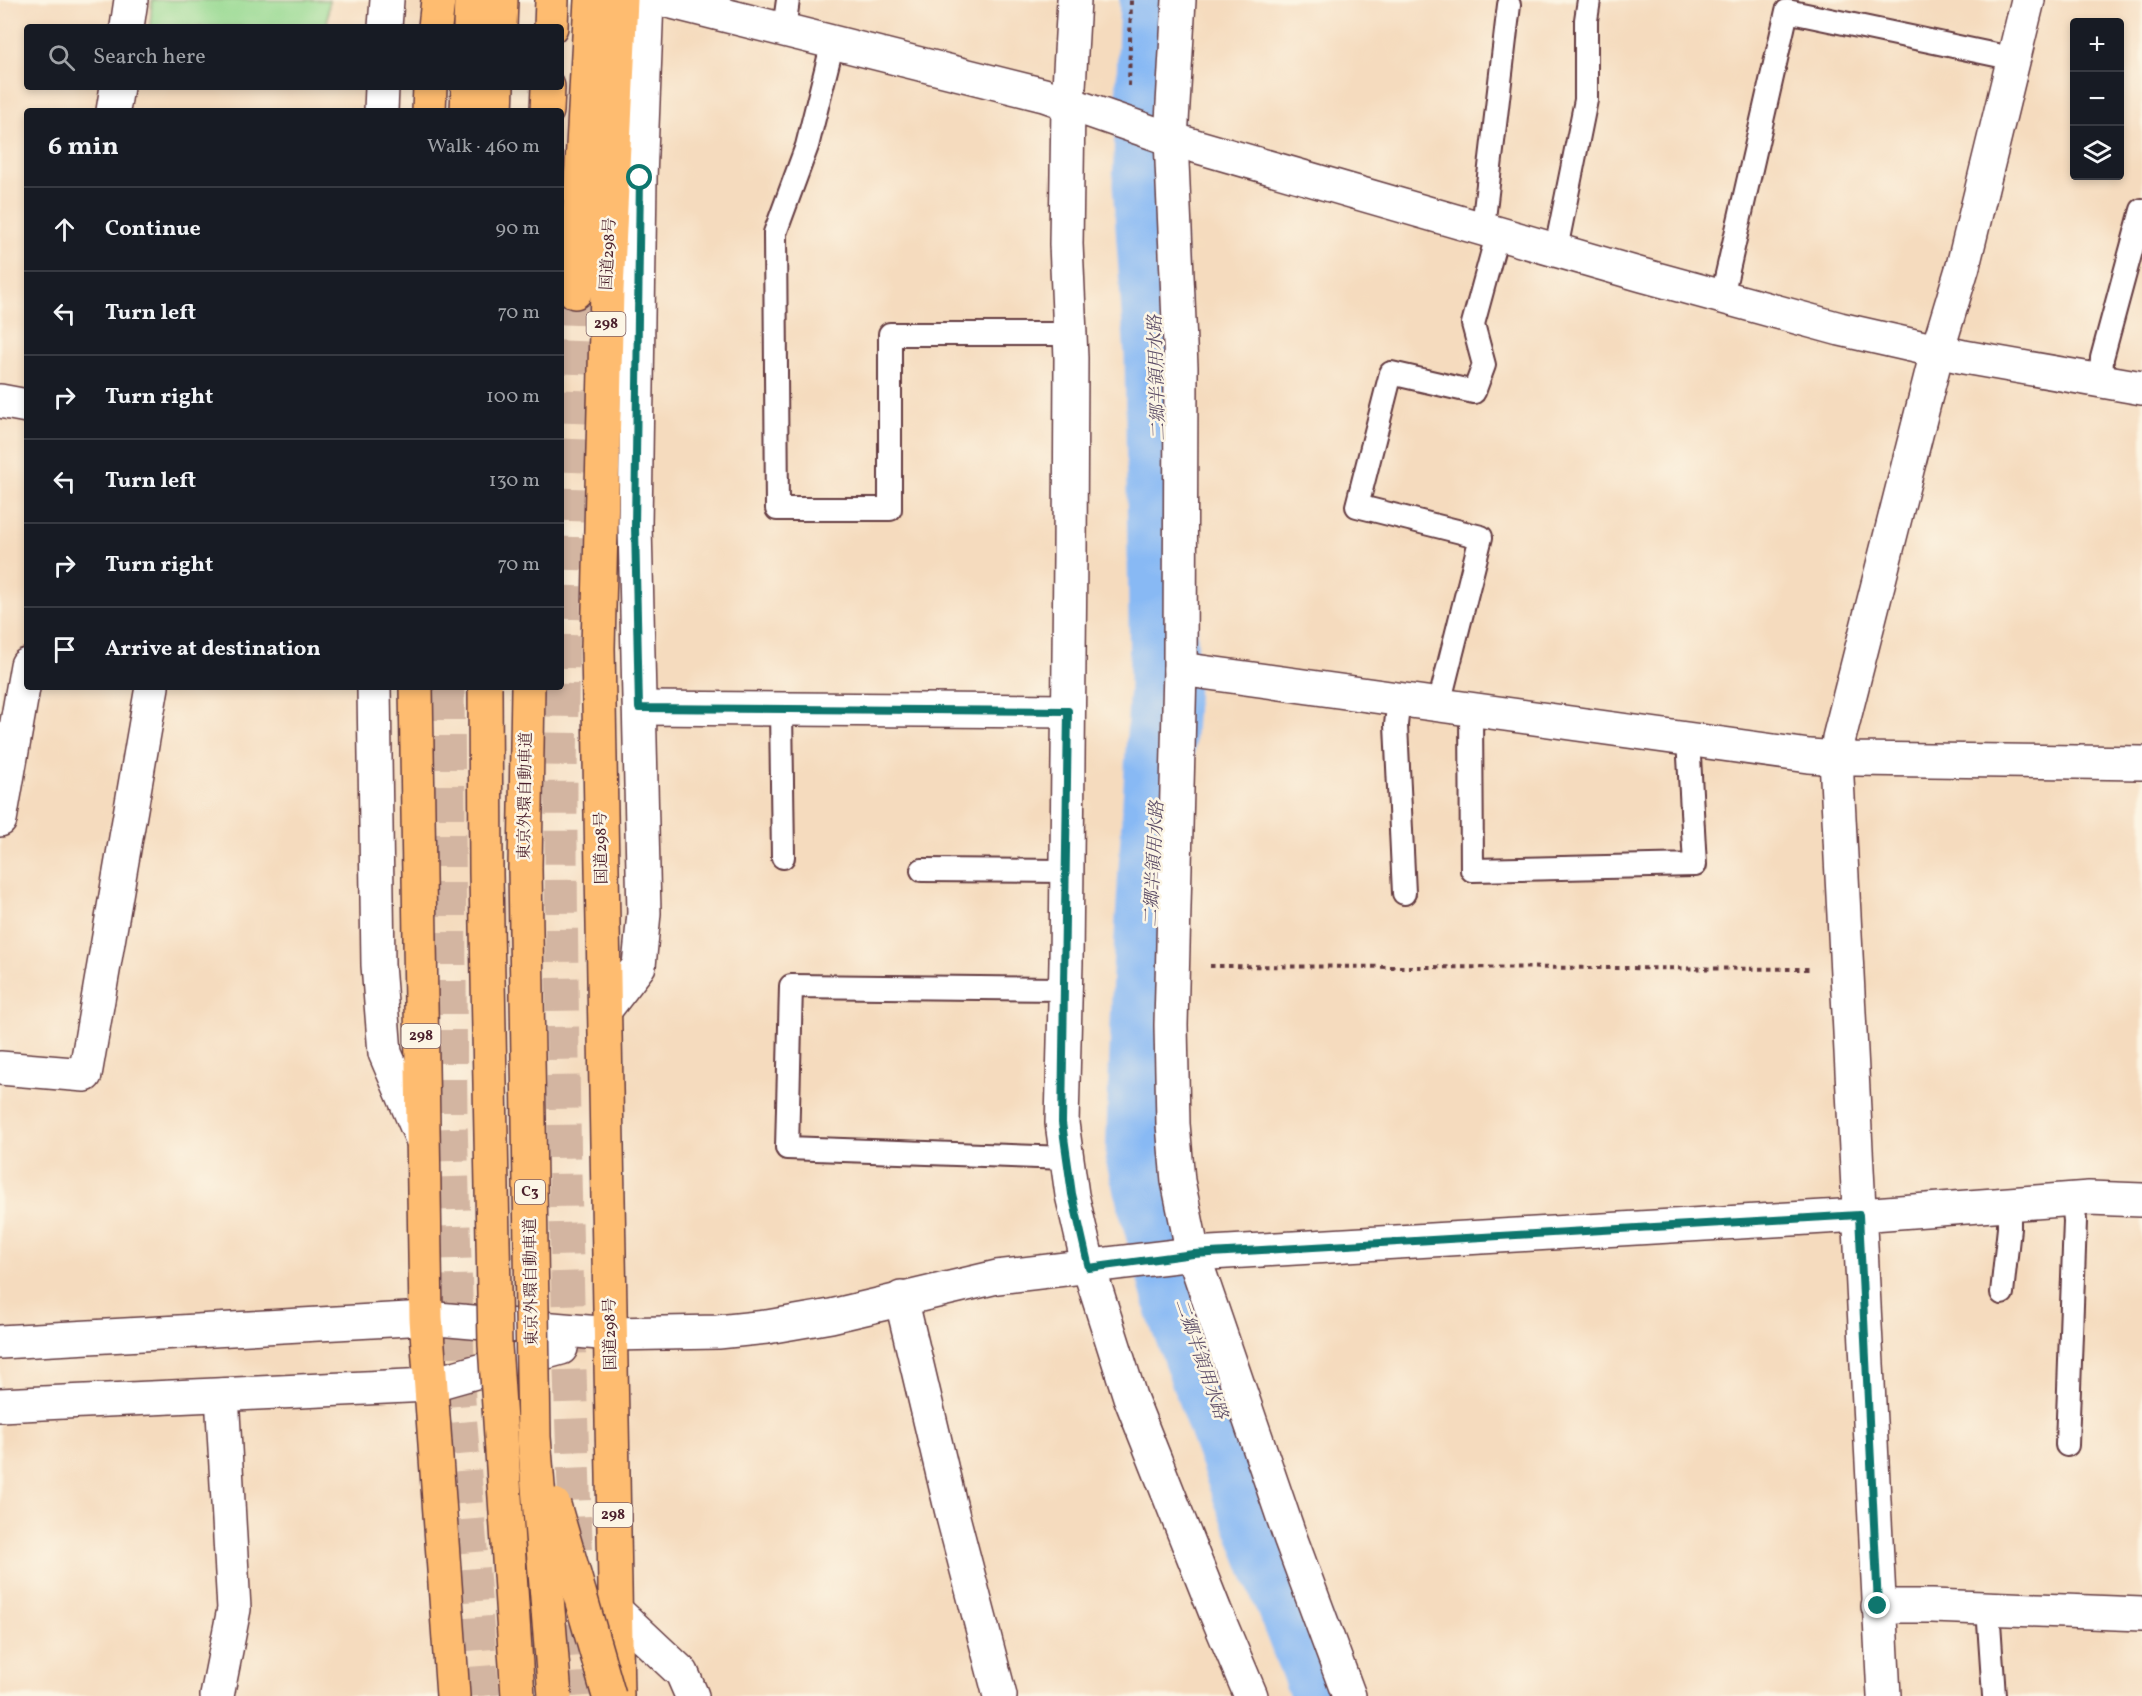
<!DOCTYPE html>
<html lang="en">
<head>
<meta charset="utf-8">
<style>
	:root { --surface:#171b24; --page:#20242c; --text:#f1f3f6; --muted:#9ea1a6; --line:#363941 }
	body { margin:0; font-family:Vollkorn,"Noto Serif JP",serif; background:var(--page); color:var(--text) }
	.controls { position:absolute; right:18px; top:18px; display:grid; overflow:hidden; border-radius:6px; box-shadow:0 3px 9px #0003 }
	.controls button { width:54px; height:54px; display:grid; place-items:center; padding:0; border:0; border-bottom:2px solid var(--line); background:var(--surface); color:var(--text); font:30px sans-serif }
	.stop { position:absolute; width:18px; height:18px; margin:-14px; border:4px solid #0f766e; border-radius:50%; background:#fff }
	.stop.end { background:#0f766e; border-color:#fff; box-shadow:0 2px 6px #0008 }
	.list { margin:0; padding:0; list-style:none }
	h2 { display:flex; justify-content:space-between; align-items:center; height:78px; margin:0; padding:0 24px; font-size:26px }
	h2 small { font-size:20px; font-weight:400; color:var(--muted) }
	.list li { display:grid; grid-template-columns:39px 1fr auto; gap:18px; align-items:center; box-sizing:border-box; height:84px; padding:0 24px; border-top:2px solid var(--line) }
	.list b { display:block; font-size:22px; white-space:nowrap }
	.list em { font-size:20px; font-style:normal; color:var(--muted) }
	.icon { flex:none; width:33px; height:33px; fill:none; stroke:currentColor; stroke-width:2; stroke-linecap:round; stroke-linejoin:round }
	.map { position:relative; flex:none; width:2142px; height:1696px; overflow:hidden }
	.search { position:absolute; background:var(--surface); box-shadow:0 3px 9px #0003; left:24px; top:24px; width:540px; height:66px; display:flex; align-items:center; gap:15px; box-sizing:border-box; padding:0 21px; border-radius:6px; color:var(--muted); font-size:22px }
	.panel { position:absolute; background:var(--surface); box-shadow:0 3px 9px #0003; left:24px; top:108px; width:540px; height:582px; border-radius:6px }
	.map>svg:first-child { display:block }
	.green { fill:#96d991; stroke:#707c5e; stroke-width:1.5 }
	.lines { fill:none; stroke-linecap:round; stroke-linejoin:round }
	.river { stroke:#88b9f4; stroke-width:69 }
	.trunk-tunnel { stroke:#d3b5a1; stroke-width:33; stroke-dasharray:33 16; stroke-linecap:butt }
	.service-casing { stroke:#643b41; stroke-width:26 }
	.minor-casing { stroke:#643b41; stroke-width:36 }
	.tertiary-casing { stroke:#643b41; stroke-width:36 }
	.trunk-casing { stroke:#643b41; stroke-width:36 }
	.motorway-casing { stroke:#643b41; stroke-width:36 }
	.path { stroke:#643b41; stroke-width:4; stroke-dasharray:4.5 4.5; stroke-linecap:butt }
	.service { stroke:#fff; stroke-width:22 }
	.minor { stroke:#fff; stroke-width:33 }
	.tertiary { stroke:#fff; stroke-width:33 }
	.trunk { stroke:#febc70; stroke-width:33 }
	.motorway { stroke:#febc70; stroke-width:33 }
	.motorway-bridge-casing { stroke:#643b41; stroke-width:36; stroke-linecap:butt }
	.motorway-bridge { stroke:#febc70; stroke-width:33 }
	.route { stroke:#0f766e; stroke-width:8 }
	.labels { text-anchor:middle; dominant-baseline:central; stroke-width:5; stroke-linejoin:round; paint-order:stroke }
	.shield { fill:#fcf5e5; stroke:#7f5f63; stroke-width:1.5 }
	.shield-label { font-size:15px; font-weight:bold; fill:#4a1f2b }
	.street-label { font-size:16px; fill:#4a1f2b; stroke:#fcf5e5 }
	.water-label { font-size:18px; font-style:italic; fill:#5d4d67; stroke:#fcf5e5 }
</style>
</head>
<body>
<div class="map">
<svg width="2142" height="1696" viewBox="0 0 2142 1696">
	<rect width="100%" height="100%" fill="#fcf5e5"/>
	<filter id="ink" filterUnits="userSpaceOnUse"><feTurbulence type="fractalNoise" baseFrequency=".0167" numOctaves="2"/><feDisplacementMap in="SourceGraphic" scale="12" xChannelSelector="R" yChannelSelector="G"/><feConvolveMatrix kernelMatrix="1 2 1 2 8 2 1 2 1" color-interpolation-filters="sRGB"/></filter>
	<filter id="wash" filterUnits="userSpaceOnUse"><feTurbulence type="fractalNoise" baseFrequency=".008" numOctaves="4" result="noise"/><feDisplacementMap in="SourceGraphic" scale="24" xChannelSelector="R" yChannelSelector="G"/><feGaussianBlur stdDeviation="1.35" result="paint"/><feColorMatrix in="noise" values="0 0 0 0 0 0 0 0 0 0 0 0 0 0 0 0 0 1.4 0 .05"/><feComposite in="paint" operator="in"/></filter>
	<g filter="url(#wash)">
		<rect width="100%" height="100%" fill="#f5dbbe"/>
		<polygon class="green" points="152,0 329,0 327,27 150,27"/>
		<g class="lines">
			<polyline class="river" points="1154,0 1147,184 1159,356 1164,684 1147,970 1140,1157 1180,1307 1242,1479 1326,1696"/>
		</g>
	</g>
	<g filter="url(#ink)">
		<g class="lines">
			<g class="trunk-tunnel">
				<path d="M575 292C569 475 560 659 561 842 562 1083 567 1324 577 1565"/>
				<polyline points="448,687 451,1121 459,1401 483,1696"/>
				<polyline points="580,1623 586,1696"/>
			</g>
			<g class="service-casing">
				<g id="service">
					<polyline points="784,29 788,0"/>
					<polyline points="833,42 807,146 775,233 777,509 890,509 890,334 1070,334"/>
					<polyline points="1483,227 1509,5"/>
					<polyline points="1556,249 1586,100 1586,20 1589,0"/>
					<polyline points="1722,296 1787,11 2015,59"/>
					<polyline points="2101,382 2102,358 2142,210"/>
					<polyline points="1399,698 1396,725 1404,893"/>
					<polyline points="1439,704 1481,537 1357,506 1391,373 1474,392 1484,365 1473,324 1498,232"/>
					<polyline points="781,709 783,857"/>
					<polyline points="1471,709 1472,870 1695,865 1688,739"/>
					<polyline points="922,870 1067,871"/>
					<polyline points="1066,989 791,986 787,1148 1067,1158"/>
					<polyline points="2002,1293 2009,1228 2009,1203"/>
					<polyline points="2067,1445 2075,1221 2073,1199"/>
					<polyline points="1988,1608 1994,1696"/>
				</g>
			</g>
			<g class="minor-casing">
				<g id="minor">
					<polyline points="664,0 1044,95 1171,139 1642,275 1840,329 1964,357 2142,388"/>
					<polyline points="1074,0 1068,105 1066,244 1071,358 1070,555 1066,962 1062,1123 1072,1195 1089,1268 1130,1397 1215,1611 1251,1696"/>
					<polyline points="1179,0 1171,139 1181,367 1180,669 1171,1025 1173,1124 1178,1181 1193,1254 1290,1537 1349,1696"/>
					<polyline points="127,27 131,0"/>
					<polyline points="385,27 387,0"/>
					<polyline points="113,111 117,87"/>
					<polyline points="381,111 382,87"/>
					<polyline points="0,401 27,406"/>
					<polyline points="1180,669 1809,756 1855,759 2142,763"/>
					<polyline points="374,687 378,965 385,1053 422,1139"/>
					<polyline points="640,708 1068,711"/>
					<polyline points="0,820 27,665"/>
					<polyline points="605,1010 639,966 644,913 635,526 640,178 647,0"/>
					<polyline points="0,1068 85,1075 152,687"/>
					<polyline points="1193,1254 1859,1215 2089,1198 2142,1200"/>
					<polyline points="901,1298 953,1517 1000,1696"/>
					<polyline points="1878,1606 1932,1606 2142,1614"/>
					<polyline points="614,1609 682,1673 692,1696"/>
					<polyline points="217,1696 234,1609 222,1395"/>
					<polyline points="1884,1696 1836,759 1839,738 1937,352 1963,266 2028,0"/>
				</g>
			</g>
			<g class="tertiary-casing">
				<g id="tertiary">
					<polyline points="0,1342 426,1318 611,1334 718,1332 767,1327 831,1316 997,1277 1193,1254"/>
					<polyline points="0,1405 429,1385 561,1348"/>
				</g>
			</g>
			<g class="trunk-casing">
				<g id="trunk">
					<polyline points="435,27 438,0"/>
					<polyline points="470,27 471,0"/>
					<polyline points="429,111 430,87"/>
					<polyline points="467,111 468,87"/>
					<polyline points="575,292 591,0"/>
					<polyline points="416,687 426,1318 453,1696"/>
					<polyline points="617,1696 598,648 607,290 621,0"/>
				</g>
			</g>
			<g class="motorway-casing">
				<g id="motorway">
					<polyline points="500,27 501,0"/>
					<polyline points="551,27 552,0"/>
					<polyline points="496,111 497,87"/>
					<polyline points="547,111 548,87"/>
				</g>
			</g>
			<g class="path">
				<polyline points="1129,86 1131,0"/>
				<polyline points="1210,966 1811,969"/>
			</g>
			<use href="#service" class="service"/>
			<use href="#minor" class="minor"/>
			<use href="#tertiary" class="tertiary"/>
			<use href="#trunk" class="trunk"/>
			<use href="#motorway" class="motorway"/>
			<g class="motorway-bridge-casing">
				<g id="motorway-bridge">
					<polyline points="485,687 486,874 495,1345 518,1696"/>
					<polyline points="528,687 525,868 534,1437 555,1696"/>
					<polyline points="554,1505 609,1696"/>
				</g>
			</g>
			<use href="#motorway-bridge" class="motorway-bridge"/>
		</g>
	</g>
	<g class="lines" filter="url(#ink)">
		<polyline class="route" points="640,178 635,526 639,708 1068,711 1062,1123 1072,1194 1089,1268 1193,1254 1859,1215 1878,1606"/>
	</g>
	<g class="labels">
		<g class="shield">
			<rect x="586.5" y="312" width="39" height="24" rx="4.5"/>
			<rect x="401.5" y="1024" width="39" height="24" rx="4.5"/>
			<rect x="515" y="1180" width="30" height="24" rx="4.5"/>
			<rect x="593.5" y="1503" width="39" height="24" rx="4.5"/>
		</g>
		<g class="shield-label">
			<text x="606" y="324">298</text>
			<text x="421" y="1036">298</text>
			<text x="530" y="1192">C3</text>
			<text x="613" y="1515">298</text>
		</g>
		<g class="street-label">
			<text transform="translate(609 254) rotate(-87)">国道298号</text>
			<text transform="translate(526 796) rotate(-89)">東京外環自動車道</text>
			<text transform="translate(602 848) rotate(-91)">国道298号</text>
			<text transform="translate(532 1282) rotate(-91)">東京外環自動車道</text>
			<text transform="translate(611 1334) rotate(-91)">国道298号</text>
		</g>
		<g class="water-label">
			<text transform="translate(1158 378) rotate(-92)">二郷半領用水路</text>
			<text transform="translate(1155 864) rotate(-87)">二郷半領用水路</text>
			<text transform="translate(1200 1359) rotate(71)">二郷半領用水路</text>
		</g>
	</g>
</svg>
<div class="controls">
<button>+</button>
<button>−</button>
<button><svg class="icon" aria-label="layers" viewBox="0 0 24 24"><path d="M12 4l9 5-9 5-9-5zM3 14l9 5 9-5"/></svg></button>
</div>
<div class="stop" style="left:640px;top:178px"></div>
<div class="stop end" style="left:1878px;top:1606px"></div>
<div class="search"><svg class="icon" aria-label="search" viewBox="0 0 24 24"><circle cx="10" cy="10" r="6"/><path d="M15 15l6 6"/></svg>Search here</div>
<section class="panel">
<h2>6 min<small>Walk · 460 m</small></h2>
<ul class="list">
<li><svg class="icon" aria-label="ahead" viewBox="0 0 24 24"><path d="M12 20V5M6 11l6-6 6 6"/></svg><div><b>Continue</b></div><em>90 m</em></li>
<li><svg class="icon" aria-label="left" viewBox="0 0 24 24"><path d="M17 20v-9H6M10 6l-5 5 5 5"/></svg><div><b>Turn left</b></div><em>70 m</em></li>
<li><svg class="icon" aria-label="right" viewBox="0 0 24 24"><path d="M7 20v-9h11M14 6l5 5-5 5"/></svg><div><b>Turn right</b></div><em>100 m</em></li>
<li><svg class="icon" aria-label="left" viewBox="0 0 24 24"><path d="M17 20v-9H6M10 6l-5 5 5 5"/></svg><div><b>Turn left</b></div><em>130 m</em></li>
<li><svg class="icon" aria-label="right" viewBox="0 0 24 24"><path d="M7 20v-9h11M14 6l5 5-5 5"/></svg><div><b>Turn right</b></div><em>70 m</em></li>
<li><svg class="icon" aria-label="arrive" viewBox="0 0 24 24"><path d="M6 21V4h12l-3 4 3 4H6"/></svg><div><b>Arrive at destination</b></div></li>
</ul>
</section>
</div>
</body>
</html>
